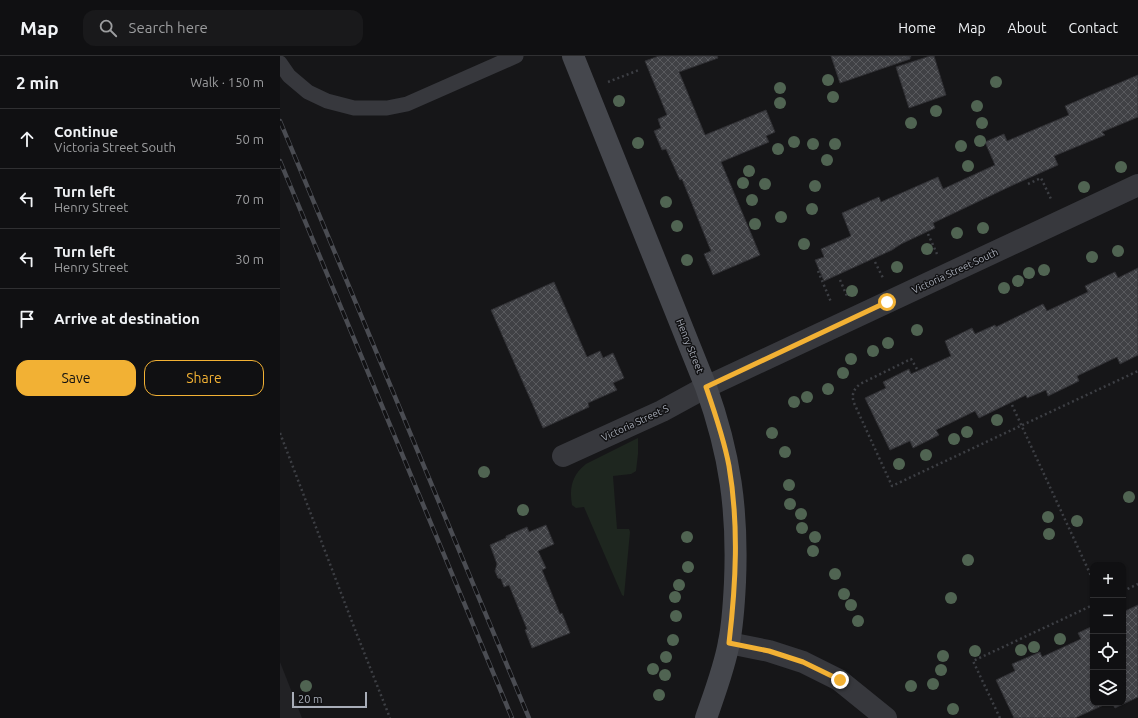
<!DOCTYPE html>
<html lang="en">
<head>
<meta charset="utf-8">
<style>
	:root { --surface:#101012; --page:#19191b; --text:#f1f3f6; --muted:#9c9d9f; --line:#303032; --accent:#f2b134 }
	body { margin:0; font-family:Ubuntu,sans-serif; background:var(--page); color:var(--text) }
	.controls { position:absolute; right:12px; bottom:12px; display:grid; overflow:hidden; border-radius:8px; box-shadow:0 1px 3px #0004 }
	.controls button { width:36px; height:36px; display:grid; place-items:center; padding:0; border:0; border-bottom:1px solid var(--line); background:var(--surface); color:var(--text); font:20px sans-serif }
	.scale { position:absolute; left:12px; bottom:10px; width:75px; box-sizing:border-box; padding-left:4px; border:2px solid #a8adb8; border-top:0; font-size:11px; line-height:14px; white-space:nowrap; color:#a8adb8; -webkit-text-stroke:3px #111113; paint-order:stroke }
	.stop { position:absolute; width:12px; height:12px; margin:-9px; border:3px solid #f2b134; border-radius:50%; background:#fff }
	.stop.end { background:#f2b134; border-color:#fff; box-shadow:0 1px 4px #0008 }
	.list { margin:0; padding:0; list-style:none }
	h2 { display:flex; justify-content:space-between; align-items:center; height:52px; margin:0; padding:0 16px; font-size:17px }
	h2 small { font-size:13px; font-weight:400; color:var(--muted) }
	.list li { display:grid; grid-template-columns:26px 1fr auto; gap:12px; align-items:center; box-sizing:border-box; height:60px; padding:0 16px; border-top:1px solid var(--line) }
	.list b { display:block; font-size:15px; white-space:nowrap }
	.list p { margin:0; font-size:13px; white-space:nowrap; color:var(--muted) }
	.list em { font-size:13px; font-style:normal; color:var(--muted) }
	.actions { display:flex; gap:8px; padding:12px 16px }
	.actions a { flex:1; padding:9px 0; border:1px solid var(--accent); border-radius:12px; text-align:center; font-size:14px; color:var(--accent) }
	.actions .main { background:var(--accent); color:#111 }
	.icon { flex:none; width:22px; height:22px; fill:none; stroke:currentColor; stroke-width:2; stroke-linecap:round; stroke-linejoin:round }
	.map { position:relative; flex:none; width:858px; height:662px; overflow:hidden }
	header { display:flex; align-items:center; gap:24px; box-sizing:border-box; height:56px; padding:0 20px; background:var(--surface); border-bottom:1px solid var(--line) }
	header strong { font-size:19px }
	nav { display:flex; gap:22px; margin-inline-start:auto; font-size:14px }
	.search { width:280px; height:36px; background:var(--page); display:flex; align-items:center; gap:10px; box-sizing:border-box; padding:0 14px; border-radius:12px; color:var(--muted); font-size:15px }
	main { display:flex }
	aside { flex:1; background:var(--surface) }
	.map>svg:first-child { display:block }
	.built { fill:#222225 }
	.grass { fill:#1e261f }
	.building { fill:url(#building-cross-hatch); stroke:#303034 }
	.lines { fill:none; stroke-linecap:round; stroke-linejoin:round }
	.path { stroke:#3d3f44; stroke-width:2.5; stroke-dasharray:2 3; stroke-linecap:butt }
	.lane { stroke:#37383d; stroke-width:15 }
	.street { stroke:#37383d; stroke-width:22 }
	.secondary { stroke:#45474d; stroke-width:22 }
	.rail-casing { stroke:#4a4c52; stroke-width:4.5 }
	.rail { stroke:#111113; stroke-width:3; stroke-dasharray:9; stroke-linecap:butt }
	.tree { fill:#506452 }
	.route { stroke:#f2b134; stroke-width:5 }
	.labels { text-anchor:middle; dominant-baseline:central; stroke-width:3; stroke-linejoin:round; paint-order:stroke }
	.street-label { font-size:10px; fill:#a8adb8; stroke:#111113 }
</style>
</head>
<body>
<header>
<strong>Map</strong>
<div class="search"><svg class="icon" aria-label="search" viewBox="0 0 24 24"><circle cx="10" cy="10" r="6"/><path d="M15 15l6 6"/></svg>Search here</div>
<nav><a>Home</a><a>Map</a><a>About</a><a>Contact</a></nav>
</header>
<main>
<aside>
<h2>2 min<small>Walk · 150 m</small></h2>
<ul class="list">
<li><svg class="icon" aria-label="ahead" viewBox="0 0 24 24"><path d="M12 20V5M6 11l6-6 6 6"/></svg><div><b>Continue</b><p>Victoria Street South</p></div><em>50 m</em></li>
<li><svg class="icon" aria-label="left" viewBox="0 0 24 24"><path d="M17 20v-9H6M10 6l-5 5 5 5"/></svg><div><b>Turn left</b><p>Henry Street</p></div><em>70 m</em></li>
<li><svg class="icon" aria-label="left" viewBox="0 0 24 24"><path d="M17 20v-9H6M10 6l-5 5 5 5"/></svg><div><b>Turn left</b><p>Henry Street</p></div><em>30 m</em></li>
<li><svg class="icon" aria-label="arrive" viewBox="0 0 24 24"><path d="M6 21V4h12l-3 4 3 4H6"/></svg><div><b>Arrive at destination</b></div></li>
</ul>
<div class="actions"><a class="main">Save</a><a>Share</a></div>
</aside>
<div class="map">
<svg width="858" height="662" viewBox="0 0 858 662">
	<defs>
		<pattern id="building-cross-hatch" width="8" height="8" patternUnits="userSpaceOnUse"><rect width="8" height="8" fill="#404145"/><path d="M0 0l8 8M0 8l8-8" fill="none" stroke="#595a5e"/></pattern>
	</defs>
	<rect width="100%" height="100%" fill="#161618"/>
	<polygon class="built" points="0,606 22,662 0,662"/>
	<path class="grass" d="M358 382V398L356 415 351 418 333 420 337 473H349L350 476 344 540 342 539 304 451 296 452 292 449C289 432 292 419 306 408Z"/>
	<g class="building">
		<polygon points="379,0 437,0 438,2 399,16 425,79 486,54 495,76 486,80 489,86 441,106 480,199 433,219 424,198 431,195 402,123 400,124 386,93 382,94 374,75 381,72 378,63 387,59 365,5"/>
		<polygon points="551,0 630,0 630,3 560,27"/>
		<polygon points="650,0 654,0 666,39 629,52 616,11"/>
		<polygon points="858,19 858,61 822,76 825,79 774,100 778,109 733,129 653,167 655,172 621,188 612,194 544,225 535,204 544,201 541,193 571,180 562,157 599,141 601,146 658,121 663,133 715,109 705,86 724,78 727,85 789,59 785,50"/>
		<polygon points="858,212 858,299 840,308 837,301 797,320 799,325 768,340 766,334 747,342 746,339 699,362 695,355 656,374 659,379 633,392 630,385 610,394 585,342 606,332 603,326 629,313 631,318 671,300 665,285 692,272 695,278 715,269 716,271 763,248 767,255 808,236 805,230 835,216 838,222"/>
		<polygon points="274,226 307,301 320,295 323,302 333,297 344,322 333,327 337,334 308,347 309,351 263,372 211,254"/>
		<polygon points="266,469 274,488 258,495 266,512 262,514 280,558 282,557 290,577 252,592 245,574 247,573 229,529 224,531 221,523 218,522 215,515 217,508 210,489 226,482 226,480 247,471 249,476"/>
		<polygon points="858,549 858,641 835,652 832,647 843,647 843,556"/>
		<polygon points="813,570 813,647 828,647 795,662 734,662 716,624 735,615 732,608 760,596 762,601 801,583 798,577"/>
	</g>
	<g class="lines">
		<g class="path">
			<polyline points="606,0 609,7 631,0"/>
			<polyline points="328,26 359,14"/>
			<polyline points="748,128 761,122 771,143"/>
			<polyline points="648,178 657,198"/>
			<polyline points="595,206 603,222"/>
			<polyline points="538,215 551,246"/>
			<polyline points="560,224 567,240"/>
			<path d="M637 313 631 303 580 328C574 333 571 338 574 347L612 430 858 315"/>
			<polyline points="732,349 813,524"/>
			<polyline points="0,377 74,571 110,662"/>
			<polyline points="843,535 858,528"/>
			<polyline points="720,662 693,605 813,549"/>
		</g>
		<polyline class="lane" points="0,7 9,20 28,36 47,45 74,52 107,52 127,48 236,0"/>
		<g class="street">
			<polyline points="283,400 382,355 426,331 858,129"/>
			<polyline points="449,587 489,595 523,606 559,624 606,662"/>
		</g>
		<path class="secondary" d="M293 0 426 331C450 398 458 454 455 526 454 546 453 567 449 586 445 610 434 639 426 662"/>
		<g class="rail-casing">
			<g id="rail">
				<polyline points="0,65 249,662"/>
				<polyline points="0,105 232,662"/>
			</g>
		</g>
		<use href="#rail" class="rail"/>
	</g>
	<g class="tree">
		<circle cx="548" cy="24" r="6"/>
		<circle cx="716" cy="26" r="6"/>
		<circle cx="500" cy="32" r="6"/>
		<circle cx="553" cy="41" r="6"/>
		<circle cx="339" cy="45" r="6"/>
		<circle cx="500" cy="47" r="6"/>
		<circle cx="697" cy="50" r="6"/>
		<circle cx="656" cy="55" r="6"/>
		<circle cx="631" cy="67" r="6"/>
		<circle cx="702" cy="67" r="6"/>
		<circle cx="700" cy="85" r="6"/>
		<circle cx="514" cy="86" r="6"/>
		<circle cx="358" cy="87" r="6"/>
		<circle cx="533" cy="88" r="6"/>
		<circle cx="555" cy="88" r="6"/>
		<circle cx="681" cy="90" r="6"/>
		<circle cx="498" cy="93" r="6"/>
		<circle cx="547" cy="104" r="6"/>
		<circle cx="688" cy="110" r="6"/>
		<circle cx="841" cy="111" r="6"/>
		<circle cx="469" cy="115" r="6"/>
		<circle cx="463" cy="127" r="6"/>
		<circle cx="485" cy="128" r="6"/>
		<circle cx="535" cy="130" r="6"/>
		<circle cx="804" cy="131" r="6"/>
		<circle cx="472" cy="144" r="6"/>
		<circle cx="386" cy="146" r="6"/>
		<circle cx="532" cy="153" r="6"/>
		<circle cx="501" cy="161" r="6"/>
		<circle cx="475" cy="168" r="6"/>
		<circle cx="397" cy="170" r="6"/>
		<circle cx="703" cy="172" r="6"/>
		<circle cx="677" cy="177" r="6"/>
		<circle cx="524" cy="188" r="6"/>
		<circle cx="647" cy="193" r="6"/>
		<circle cx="838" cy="195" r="6"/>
		<circle cx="812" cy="201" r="6"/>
		<circle cx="407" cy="204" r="6"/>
		<circle cx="617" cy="211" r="6"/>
		<circle cx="764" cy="214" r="6"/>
		<circle cx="749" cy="217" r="6"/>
		<circle cx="738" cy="225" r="6"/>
		<circle cx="724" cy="232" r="6"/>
		<circle cx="572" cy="235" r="6"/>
		<circle cx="637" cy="274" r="6"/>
		<circle cx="608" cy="287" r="6"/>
		<circle cx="593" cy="295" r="6"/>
		<circle cx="571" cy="303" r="6"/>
		<circle cx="563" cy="317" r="6"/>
		<circle cx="548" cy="333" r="6"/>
		<circle cx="527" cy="341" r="6"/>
		<circle cx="514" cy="346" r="6"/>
		<circle cx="717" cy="364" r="6"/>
		<circle cx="687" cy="376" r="6"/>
		<circle cx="492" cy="377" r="6"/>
		<circle cx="674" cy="383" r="6"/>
		<circle cx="505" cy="396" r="6"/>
		<circle cx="646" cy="399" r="6"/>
		<circle cx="619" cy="408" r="6"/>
		<circle cx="204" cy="416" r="6"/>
		<circle cx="509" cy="429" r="6"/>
		<circle cx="849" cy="441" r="6"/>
		<circle cx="510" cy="448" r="6"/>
		<circle cx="243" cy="454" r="6"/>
		<circle cx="521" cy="458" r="6"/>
		<circle cx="768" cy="461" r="6"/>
		<circle cx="797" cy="465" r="6"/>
		<circle cx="522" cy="472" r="6"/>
		<circle cx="769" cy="478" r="6"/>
		<circle cx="407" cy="481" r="6"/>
		<circle cx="535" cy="481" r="6"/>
		<circle cx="533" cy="495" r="6"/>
		<circle cx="688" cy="504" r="6"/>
		<circle cx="408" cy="511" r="6"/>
		<circle cx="555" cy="518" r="6"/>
		<circle cx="399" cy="529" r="6"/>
		<circle cx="564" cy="538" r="6"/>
		<circle cx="395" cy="541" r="6"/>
		<circle cx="671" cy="542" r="6"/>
		<circle cx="571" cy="549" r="6"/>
		<circle cx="396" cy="560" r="6"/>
		<circle cx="578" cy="565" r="6"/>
		<circle cx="780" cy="583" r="6"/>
		<circle cx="393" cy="584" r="6"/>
		<circle cx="754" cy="591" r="6"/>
		<circle cx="741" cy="594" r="6"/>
		<circle cx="695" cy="595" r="6"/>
		<circle cx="663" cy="600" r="6"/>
		<circle cx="386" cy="601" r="6"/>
		<circle cx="373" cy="613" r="6"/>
		<circle cx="661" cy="614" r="6"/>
		<circle cx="385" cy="619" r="6"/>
		<circle cx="653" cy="628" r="6"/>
		<circle cx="26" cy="630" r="6"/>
		<circle cx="631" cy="630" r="6"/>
		<circle cx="379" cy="639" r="6"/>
		<circle cx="673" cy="653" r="6"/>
	</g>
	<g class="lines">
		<path class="route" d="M560 624 523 606 489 595 449 587C456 527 459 469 449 410 444 383 435 357 426 331L607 246"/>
	</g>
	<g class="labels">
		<g class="street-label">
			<text transform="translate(675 215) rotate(-25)">Victoria Street South</text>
			<text transform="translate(410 290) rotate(68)">Henry Street</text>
			<text transform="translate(355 367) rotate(-25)">Victoria Street S</text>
		</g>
	</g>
</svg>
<div class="controls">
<button>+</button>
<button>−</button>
<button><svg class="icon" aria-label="locate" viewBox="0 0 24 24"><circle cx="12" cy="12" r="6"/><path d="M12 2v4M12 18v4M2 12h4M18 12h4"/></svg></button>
<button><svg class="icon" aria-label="layers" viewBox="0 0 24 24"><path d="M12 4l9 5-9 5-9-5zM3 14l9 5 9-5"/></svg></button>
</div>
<div class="scale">20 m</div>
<div class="stop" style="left:607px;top:246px"></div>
<div class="stop end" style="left:560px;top:624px"></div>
</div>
</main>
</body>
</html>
